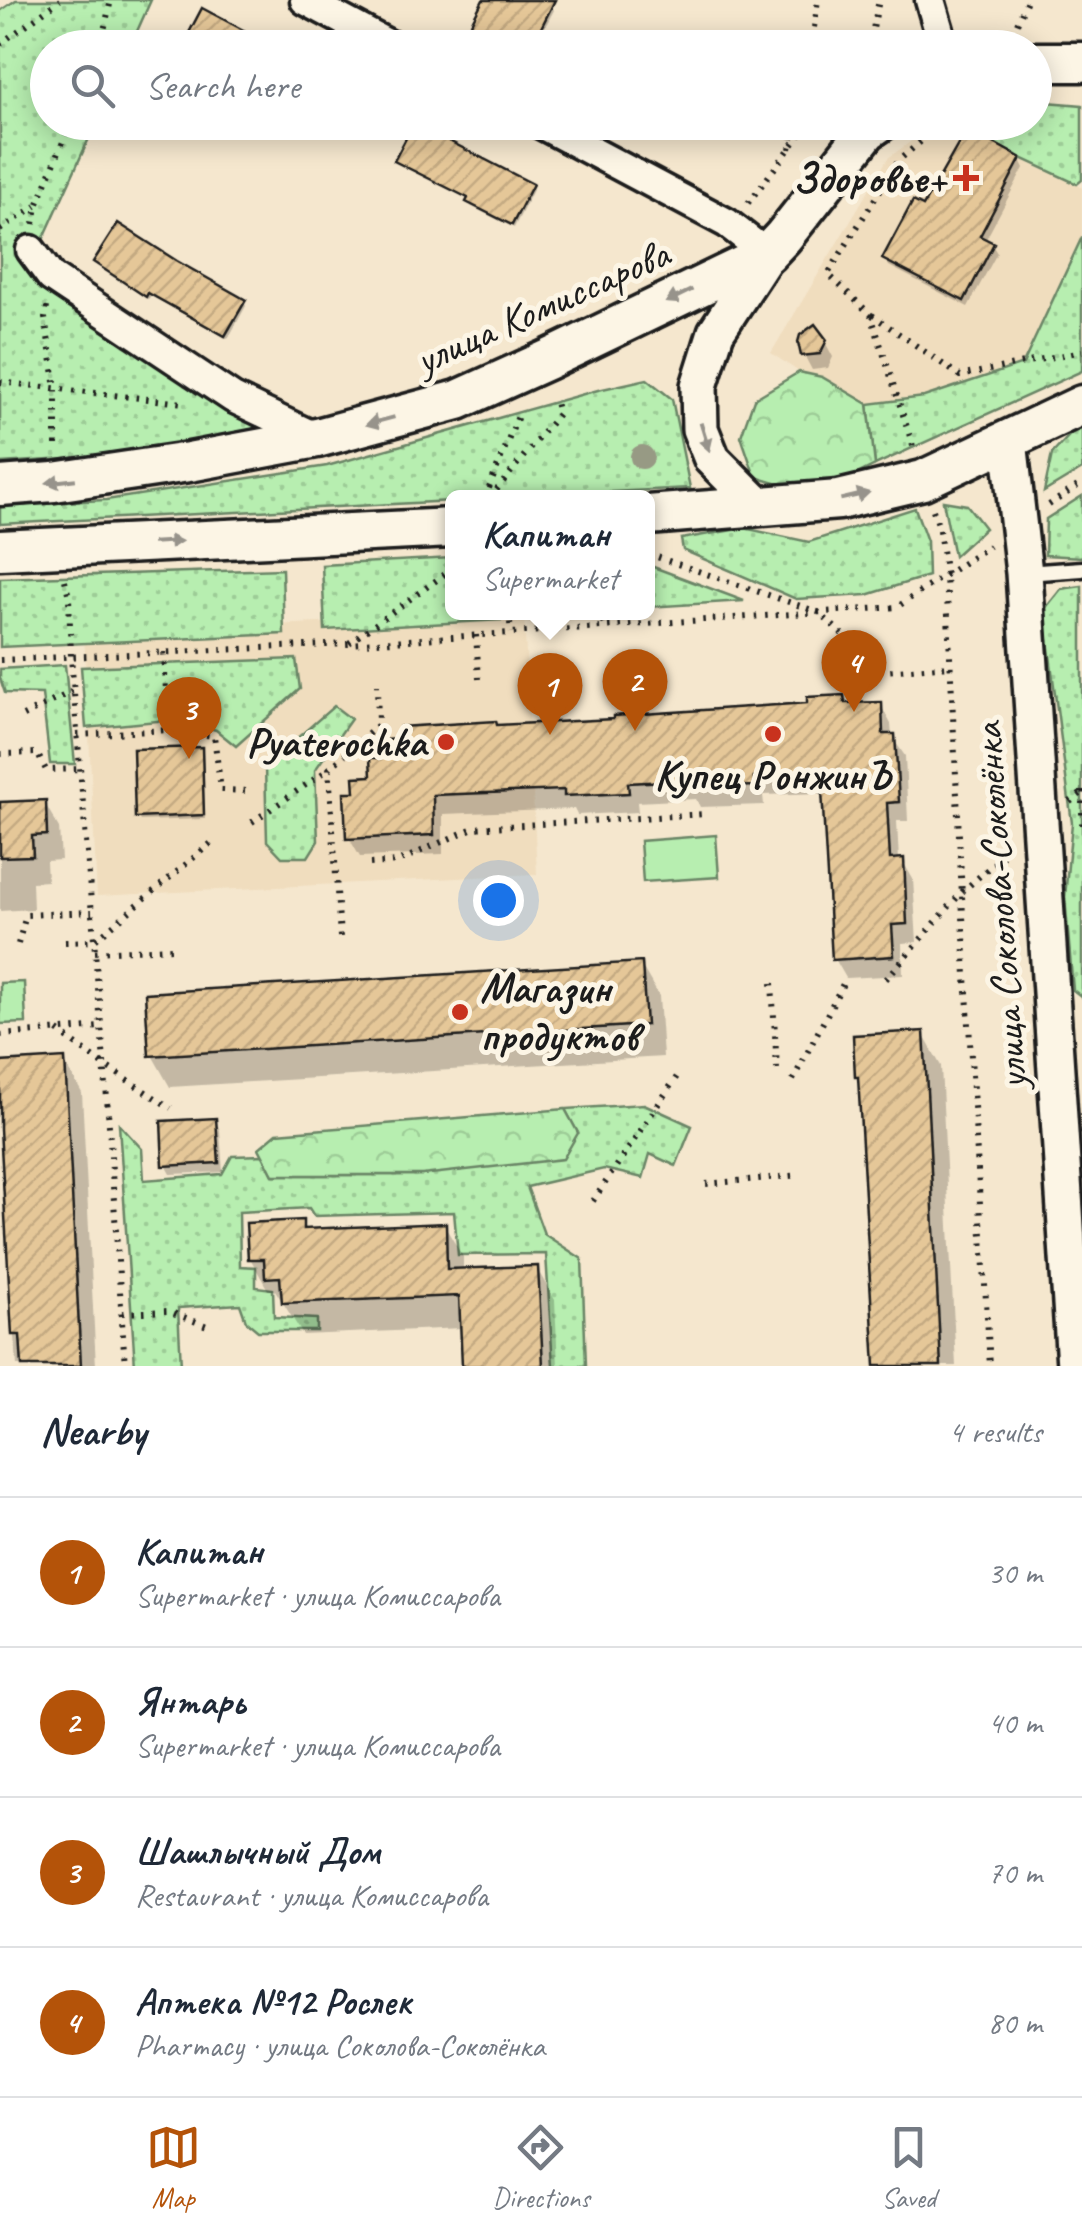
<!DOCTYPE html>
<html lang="en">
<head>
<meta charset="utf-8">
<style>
	:root { --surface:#fff; --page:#f2f2f3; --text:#1f2937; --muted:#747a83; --line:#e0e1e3; --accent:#b45309 }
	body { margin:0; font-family:Caveat,sans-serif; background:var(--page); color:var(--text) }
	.you { position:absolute; left:498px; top:900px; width:35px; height:35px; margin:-25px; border:8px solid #fff; border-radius:50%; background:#1a73e8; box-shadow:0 0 0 15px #1a73e833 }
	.badge { display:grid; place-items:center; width:65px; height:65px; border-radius:50%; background:var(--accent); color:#fff; font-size:32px; font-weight:700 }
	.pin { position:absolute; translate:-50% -82px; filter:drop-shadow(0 2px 5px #0008) }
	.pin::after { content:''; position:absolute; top:52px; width:35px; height:30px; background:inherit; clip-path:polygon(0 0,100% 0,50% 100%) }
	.popup { position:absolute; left:445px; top:490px; width:210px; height:130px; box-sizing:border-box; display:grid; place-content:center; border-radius:15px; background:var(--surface); filter:drop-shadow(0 2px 8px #0005); font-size:32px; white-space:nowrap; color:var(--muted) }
	.popup b { font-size:38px; color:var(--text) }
	.popup::after { content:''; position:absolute; left:50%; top:100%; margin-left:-20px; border:20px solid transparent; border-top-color:var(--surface) }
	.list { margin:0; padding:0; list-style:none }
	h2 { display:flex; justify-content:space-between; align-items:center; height:130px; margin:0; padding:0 40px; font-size:42px }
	h2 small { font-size:32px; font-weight:400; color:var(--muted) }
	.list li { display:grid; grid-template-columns:65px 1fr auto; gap:30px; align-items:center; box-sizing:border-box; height:150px; padding:0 40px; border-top:2px solid var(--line) }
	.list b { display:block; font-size:38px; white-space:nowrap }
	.list p { margin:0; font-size:32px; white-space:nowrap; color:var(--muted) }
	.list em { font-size:32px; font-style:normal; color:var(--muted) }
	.icon { flex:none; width:55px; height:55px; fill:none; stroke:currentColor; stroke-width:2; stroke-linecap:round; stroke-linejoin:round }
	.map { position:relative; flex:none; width:1082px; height:1366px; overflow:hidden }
	.search { position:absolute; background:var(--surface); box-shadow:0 5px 25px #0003; left:30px; right:30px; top:30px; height:110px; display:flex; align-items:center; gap:25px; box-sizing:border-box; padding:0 35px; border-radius:55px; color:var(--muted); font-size:38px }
	.sheet { height:730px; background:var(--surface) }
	nav { display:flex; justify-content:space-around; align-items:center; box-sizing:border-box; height:140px; border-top:2px solid var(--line); background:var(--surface); font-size:28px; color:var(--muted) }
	nav a { display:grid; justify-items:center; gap:5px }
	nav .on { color:var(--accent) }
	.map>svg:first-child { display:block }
	.built { fill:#f0ddbe }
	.grass { fill:url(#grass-dots); stroke:#6a8566; stroke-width:2.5 }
	.forest { fill:url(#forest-crowns); stroke:#6a8566; stroke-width:2.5 }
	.park { fill:#b7eeb0; stroke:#6a8566; stroke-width:2.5 }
	.shadow { fill:#0003 }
	.building { fill:url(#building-hatch); stroke:#1c1c1c; stroke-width:2.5 }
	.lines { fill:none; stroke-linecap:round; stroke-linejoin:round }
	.service-casing { stroke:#1c1c1c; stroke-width:21 }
	.minor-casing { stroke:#1c1c1c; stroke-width:35 }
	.tertiary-casing { stroke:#1c1c1c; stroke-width:42 }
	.secondary-casing { stroke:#1c1c1c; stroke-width:45 }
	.path { stroke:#1c1c1c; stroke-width:6; stroke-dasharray:2.5 8; stroke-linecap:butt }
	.service { stroke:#fcf5e5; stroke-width:14 }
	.minor { stroke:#fcf5e5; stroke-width:28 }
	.tertiary { stroke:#fcf5e5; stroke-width:35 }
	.secondary { stroke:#fcf5e5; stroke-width:38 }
	.tree { fill:#979a84 }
	.oneway { fill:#97938b }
	.poi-dot { fill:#c8321e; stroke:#fcf5e5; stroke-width:4 }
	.labels { text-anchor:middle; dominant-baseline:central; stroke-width:10; stroke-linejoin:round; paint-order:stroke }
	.poi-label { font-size:42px; font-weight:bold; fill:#1c1c1c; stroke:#fcf5e5; text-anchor:end }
	.street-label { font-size:42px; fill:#1c1c1c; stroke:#fcf5e5 }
</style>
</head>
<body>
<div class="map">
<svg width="1082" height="1366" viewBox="0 0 1082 1366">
	<defs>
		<pattern id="grass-dots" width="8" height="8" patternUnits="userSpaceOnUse" patternTransform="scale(2.5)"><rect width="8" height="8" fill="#b7eeb0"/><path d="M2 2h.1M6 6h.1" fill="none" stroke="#9dcc97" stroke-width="1.8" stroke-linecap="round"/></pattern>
		<pattern id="forest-crowns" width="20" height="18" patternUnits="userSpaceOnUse" patternTransform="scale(2.5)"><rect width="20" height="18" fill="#b7eeb0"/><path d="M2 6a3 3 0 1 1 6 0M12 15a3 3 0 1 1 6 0" fill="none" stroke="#9dcc97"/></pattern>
		<pattern id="building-hatch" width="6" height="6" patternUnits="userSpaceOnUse" patternTransform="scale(2.5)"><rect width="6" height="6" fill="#e5c798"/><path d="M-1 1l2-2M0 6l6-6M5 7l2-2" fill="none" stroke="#c4aa82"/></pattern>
	</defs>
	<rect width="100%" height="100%" fill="#f5e7ce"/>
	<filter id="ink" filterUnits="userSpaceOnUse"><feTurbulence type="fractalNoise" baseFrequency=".01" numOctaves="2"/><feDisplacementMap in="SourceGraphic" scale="20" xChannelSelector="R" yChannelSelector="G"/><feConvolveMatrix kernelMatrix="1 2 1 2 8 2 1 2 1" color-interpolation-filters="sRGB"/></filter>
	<g filter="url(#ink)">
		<g class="built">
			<polygon points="936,123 953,123 1021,158 1077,184 1082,188 1082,237 1023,364 924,397 868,404 822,377 799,372 771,353 888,158"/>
			<polygon points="524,613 537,874 97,896 84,634"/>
		</g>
		<g class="grass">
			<polygon points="16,0 151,0 130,47 48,48 48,122 96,123 28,273 187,385 260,427 151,454 0,463 0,11"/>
			<polygon points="1035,101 1082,105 1082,180 1077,184 1021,158 983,137 997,123 1034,122"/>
			<polygon points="1082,237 1082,371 875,465 868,404 924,397 1023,364"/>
			<polygon points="647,379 672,399 690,488 513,497 452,498 452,501 0,524 0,505 106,500 327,466 598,390"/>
			<polygon points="1082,422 1082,469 1044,492 1052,454"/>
			<polygon points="1082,496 1082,557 1045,555 1046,519"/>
			<polygon points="943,501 967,505 985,528 954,556"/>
			<polygon points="915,508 927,541 928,576 867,595 796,599 683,550 681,539 744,528 809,542"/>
			<polygon points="452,558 452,612 501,613 501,620 325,630 322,565"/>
			<polygon points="648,565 744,601 648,607"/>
			<polygon points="282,569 284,634 0,647 0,578"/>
			<polygon points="1082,586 1082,997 1073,990 1065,897 1072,823 1044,610 1061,589"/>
			<polygon points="296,659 300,689 236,746 216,730 178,719 86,728 81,667"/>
			<polygon points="65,665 75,764 50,764 42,694 5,693 0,678 0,669"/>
			<polygon points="334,706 351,719 315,770 318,841 308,857 282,857 267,841 265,766"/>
			<polygon points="644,1104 692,1126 676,1166 650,1154 643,1178 604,1169 527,1187 544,1234 582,1259 586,1366 553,1366 546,1254 458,1255 454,1212 314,1216 309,1208 239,1212 240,1266 256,1267 256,1287 273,1289 274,1317 317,1319 317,1331 258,1331 246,1321 240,1304 178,1308 181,1366 135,1366 119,1124 142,1149 144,1180 222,1174 232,1156 263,1155 273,1175 422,1175 578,1133 565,1109"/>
		</g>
		<g class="forest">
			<polygon points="799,372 822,377 868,404 875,465 847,479 789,487 755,477 741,436 754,399"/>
			<polygon points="565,1109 578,1133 563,1159 422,1175 273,1175 259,1148 277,1133"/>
		</g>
		<g class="park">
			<polygon points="716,835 719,877 643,882 640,841"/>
			<polygon points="24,982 26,1023 0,1024 0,983"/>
		</g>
		<g class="shadow">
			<polygon points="485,0 540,0 551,6 554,10 534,48 511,48 475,29 473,25"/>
			<polygon points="307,122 331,122 326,132"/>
			<polygon points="1020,160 1024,168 985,241 992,245 997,253 968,307 889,266 885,259 924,209"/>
			<polygon points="397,161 531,186 533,190 514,228 471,206 470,200 400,165"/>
			<polygon points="96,262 244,302 246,306 228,339 151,296 148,299 98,266"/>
			<polygon points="825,342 833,357 828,368 812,370 804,355"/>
			<polygon points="843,698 848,706 880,704 891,724 892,737 905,756 908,821 897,821 899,861 902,860 913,879 917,942 902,943 903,975 846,978 835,959 824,793 763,795 764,805 700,807 696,799 637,802 638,812 577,815 574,809 443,814 443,854 360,857 349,838 373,779 388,760 497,727 810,706"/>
			<polygon points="200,749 203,753 205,819 140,821 137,817"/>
			<polygon points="44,802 59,828 61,860 46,861 47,881 32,882 33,909 0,911 0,804"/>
			<polygon points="641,965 659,996 663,1057 170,1087 152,1055"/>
			<polygon points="923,1034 941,1066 956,1366 878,1366 860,1082 857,1077"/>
			<polygon points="64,1061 82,1093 96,1366 17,1366 0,1107 0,1064"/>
			<polygon points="215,1120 220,1130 223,1172 171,1174 166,1165"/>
			<polygon points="302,1222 306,1231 444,1225 463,1257 463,1271 537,1269 555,1300 558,1366 464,1366 463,1328 303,1335 275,1290 268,1290 250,1258"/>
		</g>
		<g class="building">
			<polygon points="483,0 555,0 531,48 513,48 470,25"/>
			<polygon points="202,8 277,48 181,48"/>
			<polygon points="414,123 533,184 512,225 466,202 468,198 394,161"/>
			<polygon points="983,137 1021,158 980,236 994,243 964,301 882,259 913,201 923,206 959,143"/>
			<polygon points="118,223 177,261 246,300 225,336 148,293 146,297 93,262"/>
			<polygon points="815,324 827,340 820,354 801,356 798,342 800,335"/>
			<polygon points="844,695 845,703 882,702 883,734 895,734 899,802 887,803 890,859 904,858 907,924 892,925 894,956 832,960 821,774 754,777 754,786 687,789 686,780 628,783 629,793 564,796 564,790 433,795 434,835 346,839 344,792 355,792 354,777 371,776 370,758 385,758 384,740 401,739 400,727 496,721 497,725 613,719 613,716 807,703 807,697"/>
			<polygon points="202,747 204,815 135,818 133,749"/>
			<polygon points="46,800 47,835 32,836 33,856 0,857 0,802"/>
			<polygon points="642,962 646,1025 149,1056 145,993"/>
			<polygon points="924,1031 941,1366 875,1366 858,1077 855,1077 853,1035"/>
			<polygon points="65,1058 81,1366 22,1366 20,1335 12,1335 0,1129 0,1062"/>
			<polygon points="216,1118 219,1163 163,1166 161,1121"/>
			<polygon points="303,1220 303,1229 446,1223 447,1269 538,1266 543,1366 462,1366 459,1296 282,1303 280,1277 265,1278 264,1259 248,1259 246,1223"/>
		</g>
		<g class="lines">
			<g class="service-casing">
				<polyline id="service" points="1025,573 1082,569"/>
			</g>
			<g class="minor-casing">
				<g id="minor">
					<polyline points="305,0 395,48"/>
					<polyline points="930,0 944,48"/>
					<polyline points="537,122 727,223 767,254"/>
					<polyline points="31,250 51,277 233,398 317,438"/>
				</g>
			</g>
			<g class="tertiary-casing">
				<g id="tertiary">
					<polyline points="1009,441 1024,573 1075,1366"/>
					<polyline points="758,505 712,459 700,429 699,386 716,332 767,254"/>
				</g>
			</g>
			<g class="secondary-casing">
				<g id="secondary">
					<polyline points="1034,62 1082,62"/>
					<polyline points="0,486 54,482 189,462 317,438 458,400 547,360 767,254 783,237 867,131 880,122"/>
					<polyline points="648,515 839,500 923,480 1082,405"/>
					<polyline points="0,550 452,528"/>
				</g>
			</g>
			<g class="path">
				<polyline points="1013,33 1027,0"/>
				<polyline points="0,44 60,0"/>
				<polyline points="100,48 111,0"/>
				<polyline points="811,48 818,0"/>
				<polyline points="869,48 879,0"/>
				<polyline points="790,149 795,122"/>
				<polyline points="748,203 810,122"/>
				<polyline points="34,224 37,206 71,122"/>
				<polyline points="0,230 36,206"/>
				<polyline points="47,307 45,318 56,388 56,448"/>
				<polyline points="872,315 960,376 1082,351"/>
				<polyline points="0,382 183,403"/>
				<polyline points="913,446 871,315 828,274 899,160 944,122"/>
				<polyline points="485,498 520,411"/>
				<polyline points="490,498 558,414 555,402"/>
				<polyline points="1049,505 1082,483"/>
				<polyline points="933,510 938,524 946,576 966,976 990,1366"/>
				<polyline points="648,554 818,612 883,671"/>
				<polyline points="65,580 69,597 71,657 108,1111 125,1366"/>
				<polyline points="509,612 511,633"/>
				<polyline points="599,612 606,626"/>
				<polyline points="476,635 479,679"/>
				<polyline points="349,643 452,569"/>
				<polyline points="164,653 168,730 214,736 221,790 251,791"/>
				<polyline points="862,659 883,671 951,666"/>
				<polyline points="0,660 348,644 897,607 989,546"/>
				<polyline points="23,716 73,691"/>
				<polyline points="77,735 168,730"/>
				<polyline points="0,754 37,753 46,770 81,769"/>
				<polyline points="1082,791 1082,832"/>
				<polyline points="1070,802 1082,793"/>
				<polyline points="252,822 329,769"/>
				<polyline points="370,864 397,862 473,828 705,814"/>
				<polyline points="340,937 329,769 378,725 377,685"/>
				<polyline points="65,942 94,941 216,839"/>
				<polyline points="18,944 26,915 92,912"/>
				<polyline points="95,952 171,948"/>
				<polyline points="886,979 962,892 1009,850"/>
				<polyline points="772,983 777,1069"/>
				<polyline points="58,1031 104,1065 171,1108"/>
				<polyline points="0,1035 101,1027"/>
				<polyline points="793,1080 845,980"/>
				<polyline points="706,1184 800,1175"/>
				<polyline points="593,1201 678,1075"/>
				<polyline points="122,1313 168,1311 207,1326"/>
			</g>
			<use href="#service" class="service"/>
			<use href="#minor" class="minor"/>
			<use href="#tertiary" class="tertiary"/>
			<use href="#secondary" class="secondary"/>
		</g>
		<circle class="tree" cx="642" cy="457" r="12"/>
		<defs><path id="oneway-solid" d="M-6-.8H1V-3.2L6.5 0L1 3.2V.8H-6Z" transform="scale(2.5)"/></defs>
		<g class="oneway">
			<use href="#oneway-solid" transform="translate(679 296) rotate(154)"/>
			<use href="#oneway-solid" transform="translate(380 421) rotate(165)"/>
			<use href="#oneway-solid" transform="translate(705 437) rotate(73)"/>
			<use href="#oneway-solid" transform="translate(61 481) rotate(173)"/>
			<use href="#oneway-solid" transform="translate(855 496) rotate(-13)"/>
			<use href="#oneway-solid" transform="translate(167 542) rotate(-3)"/>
		</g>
	</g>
	<g class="poi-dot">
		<path d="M961 163h10v10h10v10h-10v10h-10v-10h-10v-10h10z"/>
		<circle cx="773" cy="734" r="10"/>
		<circle cx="446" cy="742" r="10"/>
		<circle cx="460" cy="1012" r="10"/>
	</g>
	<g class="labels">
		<g class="poi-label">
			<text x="946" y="178">Здоровье+</text>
			<text x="426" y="742">Pyaterochka</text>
			<text x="773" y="775" text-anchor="middle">Купец РонжинЪ</text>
			<text x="480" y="988" text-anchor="start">Магазин<tspan x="480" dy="48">продуктов</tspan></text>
		</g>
		<g class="street-label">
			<text transform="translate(542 307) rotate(-24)">улица Комиссарова</text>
			<text transform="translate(1000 906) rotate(-94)">улица Соколова-Соколёнка</text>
		</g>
	</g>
</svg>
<div class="you"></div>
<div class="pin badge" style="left:550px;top:735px">1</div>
<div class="popup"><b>Капитан</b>Supermarket</div>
<div class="pin badge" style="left:635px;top:731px">2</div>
<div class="pin badge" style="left:189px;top:759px">3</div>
<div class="pin badge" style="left:854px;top:712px">4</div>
<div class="search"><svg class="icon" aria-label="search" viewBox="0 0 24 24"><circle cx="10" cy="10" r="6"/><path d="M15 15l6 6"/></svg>Search here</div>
</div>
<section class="sheet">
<h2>Nearby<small>4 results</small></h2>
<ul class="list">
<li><span class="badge">1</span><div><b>Капитан</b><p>Supermarket · улица Комиссарова</p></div><em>30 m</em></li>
<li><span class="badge">2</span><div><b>Янтарь</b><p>Supermarket · улица Комиссарова</p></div><em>40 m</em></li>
<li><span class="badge">3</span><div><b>Шашлычный Дом</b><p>Restaurant · улица Комиссарова</p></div><em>70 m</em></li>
<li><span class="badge">4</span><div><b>Аптека №12 Рослек</b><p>Pharmacy · улица Соколова-Соколёнка</p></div><em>80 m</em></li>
</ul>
</section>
<nav>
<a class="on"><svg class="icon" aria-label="map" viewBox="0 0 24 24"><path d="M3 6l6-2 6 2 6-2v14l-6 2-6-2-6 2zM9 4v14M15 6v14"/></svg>Map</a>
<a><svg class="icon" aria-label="directions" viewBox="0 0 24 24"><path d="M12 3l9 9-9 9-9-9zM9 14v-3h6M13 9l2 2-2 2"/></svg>Directions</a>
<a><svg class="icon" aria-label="saved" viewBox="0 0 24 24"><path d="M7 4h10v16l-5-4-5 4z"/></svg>Saved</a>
</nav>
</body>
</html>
